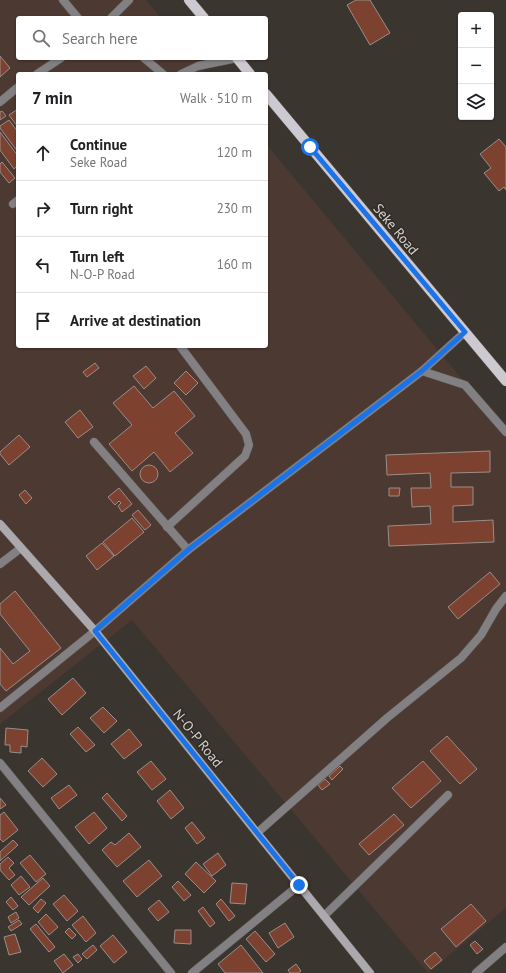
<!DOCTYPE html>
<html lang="en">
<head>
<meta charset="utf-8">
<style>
	:root { --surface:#fff; --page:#f6f6f6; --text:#202124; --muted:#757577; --line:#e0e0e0 }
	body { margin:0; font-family:"PT Sans",sans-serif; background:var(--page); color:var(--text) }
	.controls { position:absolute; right:12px; top:12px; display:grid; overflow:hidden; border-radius:4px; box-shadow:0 1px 3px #0004 }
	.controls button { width:36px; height:36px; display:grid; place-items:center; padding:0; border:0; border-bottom:1px solid var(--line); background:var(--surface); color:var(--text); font:20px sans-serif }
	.stop { position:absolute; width:12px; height:12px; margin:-9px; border:3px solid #1a73e8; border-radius:50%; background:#fff }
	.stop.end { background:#1a73e8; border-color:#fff; box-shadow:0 1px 4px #0008 }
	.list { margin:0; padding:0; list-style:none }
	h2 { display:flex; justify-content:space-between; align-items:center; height:52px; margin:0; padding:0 16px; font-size:17px }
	h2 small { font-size:13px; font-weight:400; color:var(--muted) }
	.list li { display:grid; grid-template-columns:26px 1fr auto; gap:12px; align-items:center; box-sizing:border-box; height:56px; padding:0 16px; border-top:1px solid var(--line) }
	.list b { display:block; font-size:15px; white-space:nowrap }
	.list p { margin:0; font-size:13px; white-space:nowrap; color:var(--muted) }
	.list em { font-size:13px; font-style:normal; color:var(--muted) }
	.icon { flex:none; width:22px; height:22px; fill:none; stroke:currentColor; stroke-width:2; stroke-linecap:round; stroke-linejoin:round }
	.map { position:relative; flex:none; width:506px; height:973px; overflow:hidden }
	.search { position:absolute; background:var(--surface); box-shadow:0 1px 3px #0004; left:16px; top:16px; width:252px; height:44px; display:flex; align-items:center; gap:10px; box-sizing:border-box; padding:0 14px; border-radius:4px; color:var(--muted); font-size:15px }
	.panel { position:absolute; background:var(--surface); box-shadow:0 1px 3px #0004; left:16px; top:72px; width:252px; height:276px; border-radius:4px }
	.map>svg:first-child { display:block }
	.commercial { fill:#4c3932 }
	.building { fill:#7c422f; stroke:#988e8b }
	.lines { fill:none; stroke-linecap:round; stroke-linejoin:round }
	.lane-casing { stroke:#57514c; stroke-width:9 }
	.street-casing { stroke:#57514c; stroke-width:9 }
	.secondary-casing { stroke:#57514c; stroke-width:9 }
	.primary-casing { stroke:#57514c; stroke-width:11 }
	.lane { stroke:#828083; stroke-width:8 }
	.street { stroke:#828083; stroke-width:8 }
	.secondary { stroke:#aca9ae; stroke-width:8 }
	.primary { stroke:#cdc9d0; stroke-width:10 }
	.route { stroke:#1a73e8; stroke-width:5 }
	.labels { text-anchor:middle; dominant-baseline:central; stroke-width:3; stroke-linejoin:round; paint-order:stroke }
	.street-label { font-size:14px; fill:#d5d1ce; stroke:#312b26 }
</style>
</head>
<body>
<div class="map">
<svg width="506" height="973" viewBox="0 0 506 973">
	<rect width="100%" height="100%" fill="#3b3530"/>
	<polygon class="commercial" points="0,0 146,0 161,18 18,18 18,58 194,58 207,74 18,74 18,346 266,346 266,144 506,432 506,908 428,973 132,620 0,724"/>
	<g class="building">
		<polygon points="356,0 370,0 390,33 370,45 347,5"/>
		<polygon points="0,56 10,68 0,77"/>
		<polygon points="18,109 18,127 9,115"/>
		<polygon points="2,111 6,116 0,120 0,112"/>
		<polygon points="9,120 18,132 18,152 0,128 0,126"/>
		<polygon points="0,132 18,156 18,165 14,169 0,150"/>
		<polygon points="499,139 506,147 506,190 504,187 499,191 484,173 491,168 480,154"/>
		<polygon points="2,162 15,178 9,183 0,172 0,164"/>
		<polygon points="95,363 99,368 87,377 83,372"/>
		<polygon points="146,366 156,378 144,389 133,376"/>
		<polygon points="186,371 198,383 186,395 174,383"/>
		<polygon points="134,386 153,408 174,391 195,416 175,433 193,453 170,472 154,452 132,471 109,444 132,425 113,403"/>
		<polygon points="80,410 93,427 78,438 65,422"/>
		<polygon points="19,435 30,447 9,465 0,454 0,452"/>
		<polygon points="490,451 490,472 451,473 451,487 473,487 473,505 453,506 453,522 493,520 494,542 389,546 388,526 431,524 430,506 412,507 411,488 431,488 430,473 387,475 386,455"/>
		<circle cx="149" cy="474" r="9"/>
		<polygon points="119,488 132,504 122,512 118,506 121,503 119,501 115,505 108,497"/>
		<polygon points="389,488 400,488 399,496 389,496"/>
		<polygon points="25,490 32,498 26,504 19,495"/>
		<polygon points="138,510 151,525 145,530 132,515"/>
		<polygon points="132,518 144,532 115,556 103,542"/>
		<polygon points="102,543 114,556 97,570 86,556"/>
		<polygon points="490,572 500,584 458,619 448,607"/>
		<polygon points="15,591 61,648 6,691 0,684 0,648 13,664 30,651 0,614 0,604"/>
		<polygon points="73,678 86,693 62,715 48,699"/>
		<polygon points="103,707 117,721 104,733 90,718"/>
		<polygon points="78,727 95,745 86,752 70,734"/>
		<polygon points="6,728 28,730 27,747 21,746 21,753 10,752 10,745 5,745"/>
		<polygon points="129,729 142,745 124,759 111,744"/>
		<polygon points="447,736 477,769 460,784 430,751"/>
		<polygon points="42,758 57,774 43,787 28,771"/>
		<polygon points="151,761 166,779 152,790 137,772"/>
		<polygon points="423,761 441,781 411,808 392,788"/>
		<polygon points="340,766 343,769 332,780 329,776"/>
		<polygon points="325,779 330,784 322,790 318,785"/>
		<polygon points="69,785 77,795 59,809 51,798"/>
		<polygon points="170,790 184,808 171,819 157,801"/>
		<polygon points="107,793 127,816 122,821 102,798"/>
		<polygon points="0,798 6,805 0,809"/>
		<polygon points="4,812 18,830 3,842 0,839 0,815"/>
		<polygon points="94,812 107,828 89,844 75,827"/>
		<polygon points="394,814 404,825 369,855 359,844"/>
		<polygon points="192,822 205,838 197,844 185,828"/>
		<polygon points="129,833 141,847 117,867 102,850 111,842 115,845"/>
		<polygon points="13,840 18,845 0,861 0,852"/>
		<polygon points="218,853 226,865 212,876 203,864"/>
		<polygon points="30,855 46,874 36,882 20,863"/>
		<polygon points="8,857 14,863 9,868 15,875 9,880 0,870 0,864"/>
		<polygon points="149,860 162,876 137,897 123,881"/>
		<polygon points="196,862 216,881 204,893 185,874"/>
		<polygon points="21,876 30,887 19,895 11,885"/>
		<polygon points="43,878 50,886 29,905 21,897"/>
		<polygon points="178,881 191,895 184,901 172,887"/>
		<polygon points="232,883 247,884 245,904 230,903"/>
		<polygon points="64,895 78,911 67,921 53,904"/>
		<polygon points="11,897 18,906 13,910 6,902"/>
		<polygon points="41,899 46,903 38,913 33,908"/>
		<polygon points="221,899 235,916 229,921 216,904"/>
		<polygon points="159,900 169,912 158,921 148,909"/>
		<polygon points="471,904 486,921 456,947 441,929"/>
		<polygon points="203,907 215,923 210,927 198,911"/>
		<polygon points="16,912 19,918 11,923 8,917"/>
		<polygon points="46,914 58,927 49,935 38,922"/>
		<polygon points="83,916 96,933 86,942 72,925"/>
		<polygon points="19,920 22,924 11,931 8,927"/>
		<polygon points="285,923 294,937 278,948 269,933"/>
		<polygon points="36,924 55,947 49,952 30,929"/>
		<polygon points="69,928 76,935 72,939 65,932"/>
		<polygon points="175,930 191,930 191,944 174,943"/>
		<polygon points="255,931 275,954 266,962 246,939"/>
		<polygon points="15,934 21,952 9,955 4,937"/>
		<polygon points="113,935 127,952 114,963 100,946"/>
		<polygon points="475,941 483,949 477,954 470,945"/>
		<polygon points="93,945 97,950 87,959 82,954"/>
		<polygon points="241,945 263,973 225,973 218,964"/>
		<polygon points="435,952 442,960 431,969 424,961"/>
		<polygon points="64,954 73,965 63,973 54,961"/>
		<polygon points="78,954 82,959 78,963 73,957"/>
		<polygon points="296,964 301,971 298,973 290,973 288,970"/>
	</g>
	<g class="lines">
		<g class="lane-casing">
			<g id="lane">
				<polyline points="63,0 78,18"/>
				<polyline points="111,18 129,0"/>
				<polyline points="144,58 163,74"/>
				<polyline points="37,74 61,58"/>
				<polyline points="181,74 198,66 237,58"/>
				<polyline points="0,102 18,87"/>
				<polyline points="13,204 18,200"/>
				<polyline points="422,371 465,385 506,432"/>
				<polyline points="94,442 188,550"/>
				<polyline points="167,527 245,456 249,445 246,434 180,346"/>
				<polyline points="257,833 387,718 461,658 481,635 496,609 506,596"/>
				<polyline points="324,916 448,795"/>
				<polyline points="476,973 506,947"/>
			</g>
		</g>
		<g class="street-casing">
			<g id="street">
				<polyline points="0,564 21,548"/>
				<polyline points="0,708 95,631 188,550 422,371 465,332"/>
				<polyline points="0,763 171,973"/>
				<polyline points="192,973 299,885"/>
			</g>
		</g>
		<g class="secondary-casing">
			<polyline id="secondary" points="0,524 95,631 257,833 370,973"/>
		</g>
		<g class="primary-casing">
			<g id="primary">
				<polyline points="189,0 204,18"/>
				<polyline points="237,58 250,74"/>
				<polyline points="266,94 506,381"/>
			</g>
		</g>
		<use href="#lane" class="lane"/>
		<use href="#street" class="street"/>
		<use href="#secondary" class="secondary"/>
		<use href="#primary" class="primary"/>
	</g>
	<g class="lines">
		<polyline class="route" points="299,885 95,631 188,550 422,371 465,332 310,147"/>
	</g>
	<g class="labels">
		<g class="street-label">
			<text transform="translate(396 229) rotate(50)">Seke Road</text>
			<text transform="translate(198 738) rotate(51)">N-O-P Road</text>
		</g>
	</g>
</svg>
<div class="controls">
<button>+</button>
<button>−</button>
<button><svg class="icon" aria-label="layers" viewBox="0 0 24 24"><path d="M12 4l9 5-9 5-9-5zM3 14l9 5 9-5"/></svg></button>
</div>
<div class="stop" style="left:310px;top:147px"></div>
<div class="stop end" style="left:299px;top:885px"></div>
<div class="search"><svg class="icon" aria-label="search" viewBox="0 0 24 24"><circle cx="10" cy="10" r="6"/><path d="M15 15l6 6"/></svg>Search here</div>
<section class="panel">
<h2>7 min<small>Walk · 510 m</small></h2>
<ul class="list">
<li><svg class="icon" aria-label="ahead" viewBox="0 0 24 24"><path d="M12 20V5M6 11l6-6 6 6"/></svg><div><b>Continue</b><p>Seke Road</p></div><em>120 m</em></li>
<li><svg class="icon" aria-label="right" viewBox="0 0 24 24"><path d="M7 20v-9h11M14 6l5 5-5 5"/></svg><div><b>Turn right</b></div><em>230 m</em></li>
<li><svg class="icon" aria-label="left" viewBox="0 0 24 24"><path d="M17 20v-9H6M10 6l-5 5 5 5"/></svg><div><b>Turn left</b><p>N-O-P Road</p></div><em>160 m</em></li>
<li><svg class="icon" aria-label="arrive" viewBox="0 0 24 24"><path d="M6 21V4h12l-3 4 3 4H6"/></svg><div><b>Arrive at destination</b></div></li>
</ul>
</section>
</div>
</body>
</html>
